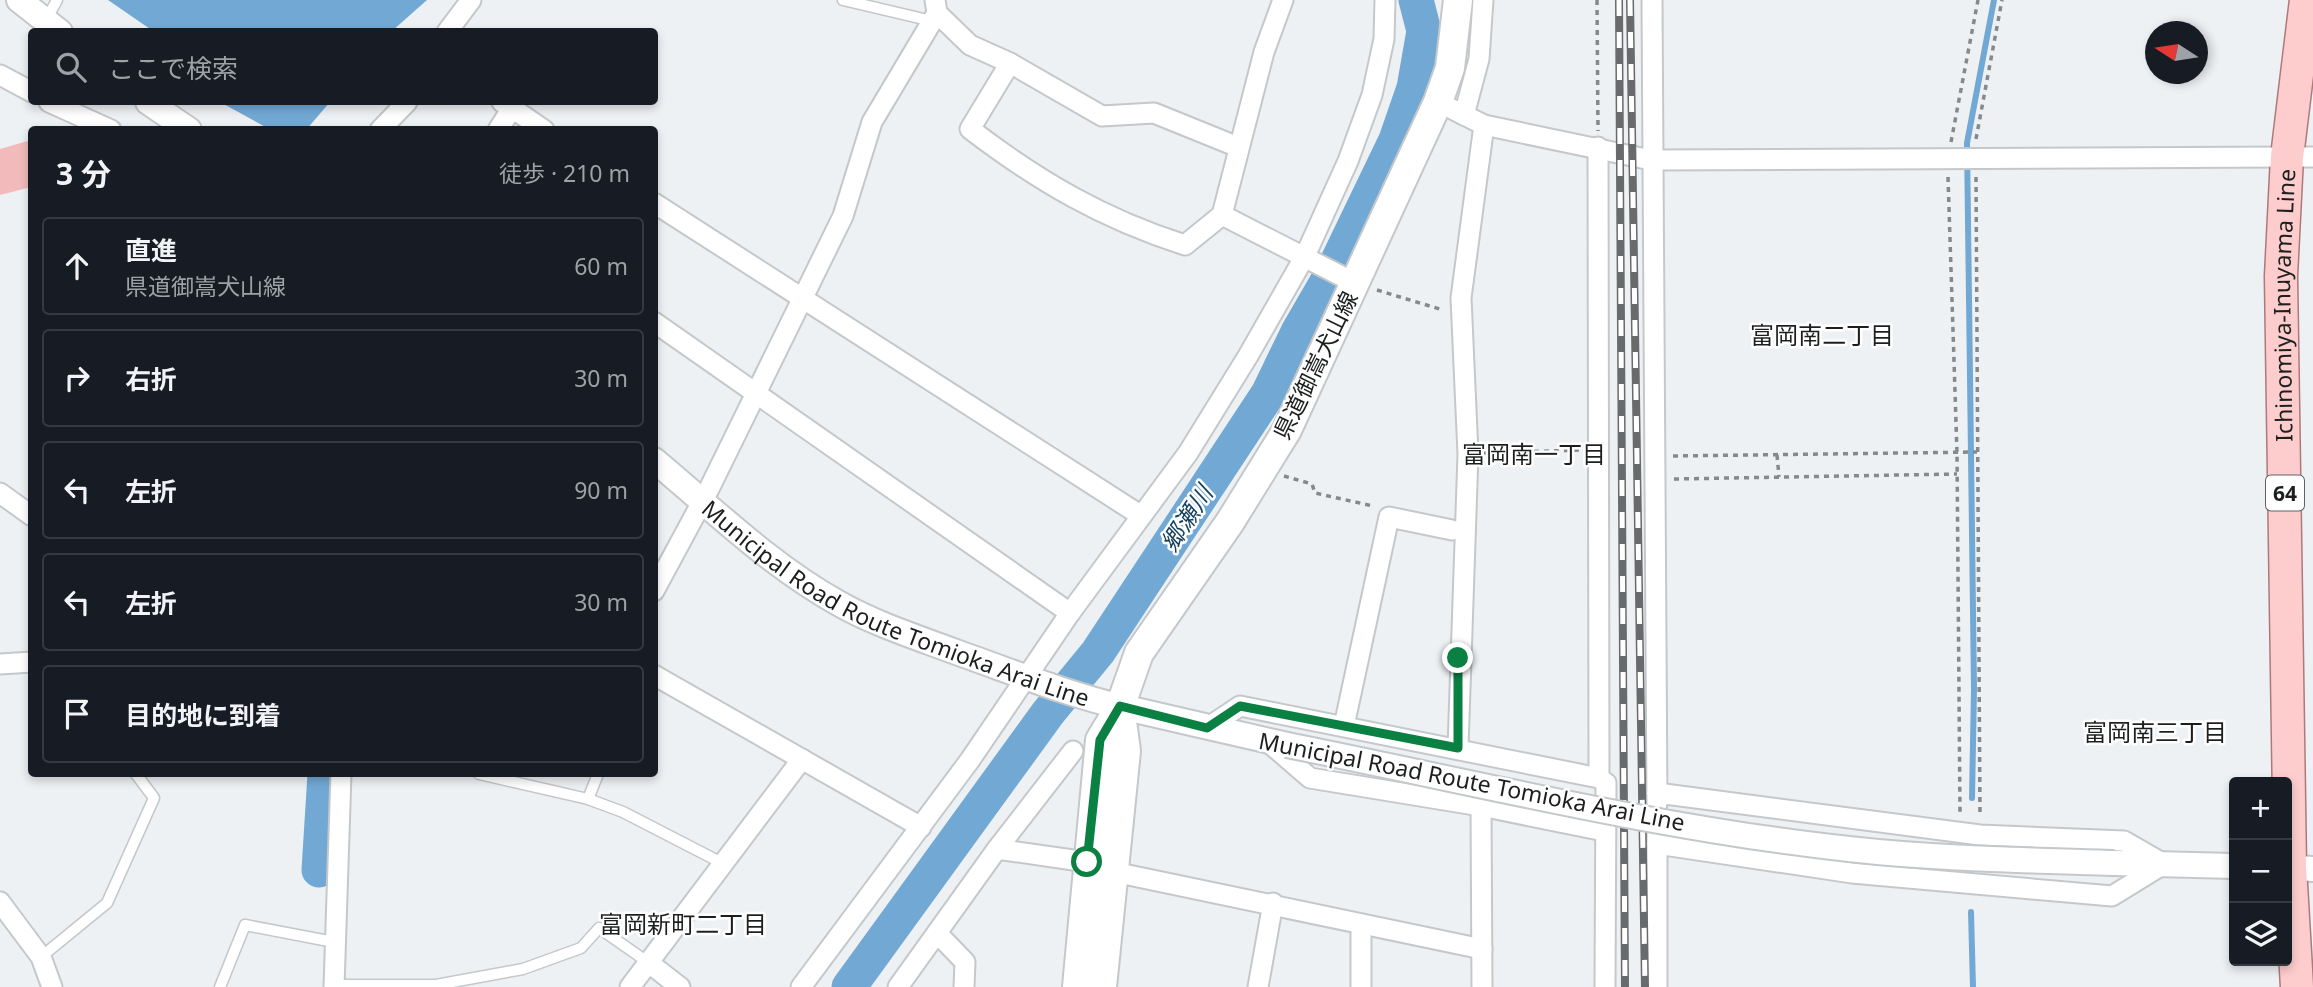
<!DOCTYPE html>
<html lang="ja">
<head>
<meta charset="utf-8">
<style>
	:root { --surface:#171b24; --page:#242831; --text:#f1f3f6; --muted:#9ea1a6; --line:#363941 }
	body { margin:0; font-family:"Noto Sans","Noto Sans JP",sans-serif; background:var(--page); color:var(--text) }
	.controls { position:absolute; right:21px; bottom:21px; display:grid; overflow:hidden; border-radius:7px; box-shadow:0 4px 10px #0003 }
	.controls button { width:63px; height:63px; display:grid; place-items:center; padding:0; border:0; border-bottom:2px solid var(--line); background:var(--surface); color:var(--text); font:35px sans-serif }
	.compass { position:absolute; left:2145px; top:21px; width:63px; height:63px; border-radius:50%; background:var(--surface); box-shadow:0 4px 10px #0003; rotate:282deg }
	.stop { position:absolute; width:21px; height:21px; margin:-16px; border:5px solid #0b8043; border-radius:50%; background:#fff }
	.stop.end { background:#0b8043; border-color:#fff; box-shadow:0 2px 7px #0008 }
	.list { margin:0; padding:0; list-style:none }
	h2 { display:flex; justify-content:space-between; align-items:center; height:91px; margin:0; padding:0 28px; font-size:30px }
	h2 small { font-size:23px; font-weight:400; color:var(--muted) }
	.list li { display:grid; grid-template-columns:46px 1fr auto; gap:21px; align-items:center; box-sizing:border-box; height:98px; margin:0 14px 14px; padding:0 14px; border:2px solid var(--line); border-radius:7px }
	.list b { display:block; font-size:26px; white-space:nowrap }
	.list p { margin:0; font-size:23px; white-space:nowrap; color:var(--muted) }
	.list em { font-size:23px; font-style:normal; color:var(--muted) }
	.icon { flex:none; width:38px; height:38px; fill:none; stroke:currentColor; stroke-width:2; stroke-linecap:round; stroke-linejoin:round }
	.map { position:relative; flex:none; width:2313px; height:987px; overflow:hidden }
	.search { position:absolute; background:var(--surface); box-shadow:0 4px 10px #0003; left:28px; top:28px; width:630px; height:77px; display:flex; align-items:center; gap:18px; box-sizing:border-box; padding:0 24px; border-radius:7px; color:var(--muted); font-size:26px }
	.panel { position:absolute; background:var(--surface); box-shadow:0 4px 10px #0003; left:28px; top:126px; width:630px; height:651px; border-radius:7px }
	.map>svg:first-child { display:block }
	.green { fill:#f2babb }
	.water { fill:#72a9d4 }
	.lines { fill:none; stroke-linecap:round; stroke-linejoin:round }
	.stream { stroke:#72a9d4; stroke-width:6 }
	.river { stroke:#72a9d4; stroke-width:35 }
	.service-casing { stroke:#c5c8ca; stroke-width:13 }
	.minor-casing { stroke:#c5c8ca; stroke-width:23 }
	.tertiary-casing { stroke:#c5c8ca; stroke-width:28 }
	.secondary-casing { stroke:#c5c8ca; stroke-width:32 }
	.primary-casing { stroke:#ae797a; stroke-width:35 }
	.path { stroke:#86898a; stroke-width:3.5; stroke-dasharray:5 5; stroke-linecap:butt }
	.service { stroke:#fff; stroke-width:10 }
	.minor { stroke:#fff; stroke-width:19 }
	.tertiary { stroke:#fff; stroke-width:24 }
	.secondary { stroke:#fff; stroke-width:28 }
	.primary { stroke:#fdcccd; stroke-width:32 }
	.rail-casing { stroke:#686a6b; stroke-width:8 }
	.rail { stroke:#fefeff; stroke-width:5; stroke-dasharray:16; stroke-linecap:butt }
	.tertiary-bridge-casing { stroke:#c5c8ca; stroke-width:28; stroke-linecap:butt }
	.tertiary-bridge { stroke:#fff; stroke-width:24 }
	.route { stroke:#0b8043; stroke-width:9 }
	.labels { text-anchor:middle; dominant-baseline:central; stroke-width:5; stroke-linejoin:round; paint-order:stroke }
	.shield { fill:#fefeff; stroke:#606262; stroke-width:2 }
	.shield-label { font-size:21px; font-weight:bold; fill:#1d1f1f }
	.street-label { font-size:23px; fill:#1d1f1f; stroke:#fefeff }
	.neighbourhood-label { font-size:24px; fill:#1d1f1f; stroke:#fefeff }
	.water-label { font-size:24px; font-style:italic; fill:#133f5c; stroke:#fefeff }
</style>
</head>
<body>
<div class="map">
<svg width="2313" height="987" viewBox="0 0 2313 987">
	<rect width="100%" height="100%" fill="#eef1f4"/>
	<polygon class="green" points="31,140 31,187 0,195 0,149"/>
	<g class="water">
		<polygon points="108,0 427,0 392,31 153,31"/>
		<polygon points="220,102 330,102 306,130 269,129"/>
	</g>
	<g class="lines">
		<g class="stream">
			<polyline points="1972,798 1974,689 1967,143 1994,0"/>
			<polyline points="1971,912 1973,987"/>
		</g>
		<g class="river">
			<polyline points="319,870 325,774"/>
			<polyline points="849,987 1048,713 1098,652 1268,394 1298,332 1331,275 1396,140 1414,88 1424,31 1416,0"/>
		</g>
		<g class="service-casing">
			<g id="service">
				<polyline points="843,0 932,21"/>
				<polyline points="46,20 57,0"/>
				<polyline points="479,774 588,799 623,812 722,863"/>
				<polyline points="588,799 598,774"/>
				<polyline points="41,957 107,903 154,798 136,774"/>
				<polyline points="334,985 436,985 523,969 581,948 599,928 649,963"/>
				<polyline points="220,987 245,925 334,942"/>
			</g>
		</g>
		<g class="minor-casing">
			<g id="minor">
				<polyline points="935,0 937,13 970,45 1010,63 1102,116 1154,113 1238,147"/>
				<polyline points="1652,0 1657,804"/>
				<polyline points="447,32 471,0"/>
				<path d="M1010 63 970 129C1038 181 1103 219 1185 245L1222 215 1264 52 1283 0"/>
				<polyline points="0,75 32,92"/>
				<polyline points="49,102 111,130"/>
				<polyline points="1438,102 1484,125 1651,160 2313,157"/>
				<polyline points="512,108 544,130"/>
				<polyline points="1464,115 1479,59 1483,0"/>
				<polyline points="380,130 407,102"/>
				<polyline points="498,130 512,108 502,102"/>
				<polyline points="1598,147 1599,778"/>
				<polyline points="654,203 1140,515"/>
				<polyline points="1222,215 1355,283"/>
				<polyline points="654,322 1070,613"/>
				<polyline points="0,493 32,516"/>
				<polyline points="654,591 709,489 843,216 872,122 937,13"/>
				<polyline points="0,664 32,662"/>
				<polyline points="654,675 921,827"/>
				<polyline points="1344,726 1389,517 1452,530"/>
				<polyline points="1207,728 1240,706 1599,778 1606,783 1605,987"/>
				<polyline points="1267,741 1310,778 1481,806 1604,831"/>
				<polyline points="1458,748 1468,454 1461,298 1484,125"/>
				<polyline points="1657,793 1980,835 2124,841 2164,864 2112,896 1852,873 1657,844"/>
				<polyline points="1481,806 1482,987"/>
				<polyline points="1657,834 1657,987"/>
				<polyline points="997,849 1073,751"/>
				<polyline points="1114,872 1482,949"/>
				<polyline points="0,902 41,957 52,987"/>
				<polyline points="1361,924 1361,987"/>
				<polyline points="937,933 965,962 964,987"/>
				<polyline points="649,963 680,987"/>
				<polyline points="334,987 341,774"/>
				<polyline points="630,987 802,759"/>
				<polyline points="801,987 970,760 1070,613 1188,453 1248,356 1305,256 1348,161 1372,95 1384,39 1385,0"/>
				<polyline points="898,987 997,849 1087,862"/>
				<polyline points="1258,987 1273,903"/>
			</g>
		</g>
		<g class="tertiary-casing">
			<g id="tertiary">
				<polyline points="19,0 60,32"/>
				<polyline points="148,102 189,130"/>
				<path id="s1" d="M654 460C714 510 770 565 838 603 875 624 916 637 956 652 1010 671 1066 694 1122 707 1177 720 1232 732 1287 745"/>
				<polyline points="2114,863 2234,866"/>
				<polyline points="2287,867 2313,869"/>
			</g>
		</g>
		<g class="secondary-casing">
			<g id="secondary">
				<polyline points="1077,987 1100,740 1120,707 1139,653 1230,522 1287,430 1438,102 1450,68 1458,0"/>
				<polyline points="1102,987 1126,751 1120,707"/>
			</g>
		</g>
		<g class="primary-casing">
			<g id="primary">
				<path id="s2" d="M2297 987 2290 867 2281 276 2287 157 2306 0"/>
			</g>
		</g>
		<g class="path">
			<polyline points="1597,0 1598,131"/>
			<polyline points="1976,139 2002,0"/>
			<polyline points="1951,142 1978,0"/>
			<polyline points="1948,177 1957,453 1960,813"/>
			<polyline points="1976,177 1980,817"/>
			<polyline points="1377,290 1443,310"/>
			<polyline points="1484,453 1582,450"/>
			<polyline points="1777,455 1779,477"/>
			<polyline points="1673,456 1977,452"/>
			<polyline points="1284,476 1312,484 1315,493 1373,506"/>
			<polyline points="1674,479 1957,474"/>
		</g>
		<use href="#service" class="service"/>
		<use href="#minor" class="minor"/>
		<use href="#tertiary" class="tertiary"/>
		<use href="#secondary" class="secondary"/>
		<use href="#primary" class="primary"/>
		<g class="rail-casing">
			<g id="rail">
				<polyline points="1619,0 1625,987"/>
				<polyline points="1630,0 1645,987"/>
			</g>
		</g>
		<use href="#rail" class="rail"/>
		<g class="tertiary-bridge-casing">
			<path id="tertiary-bridge" d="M1287 745C1473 782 1661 829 1849 849 1937 859 2026 860 2114 863"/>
		</g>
		<use href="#tertiary-bridge" class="tertiary-bridge"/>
	</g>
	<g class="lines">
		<polyline class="route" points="1087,862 1100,740 1120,706 1207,728 1240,706 1458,748 1458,658"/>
	</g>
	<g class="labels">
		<rect class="shield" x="2266" y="475.5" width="38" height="35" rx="5"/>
		<g class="shield-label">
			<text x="2285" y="493">64</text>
		</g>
		<g class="street-label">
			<text stroke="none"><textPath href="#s2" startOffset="682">Ichinomiya-Inuyama Line</textPath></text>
			<text transform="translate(1315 365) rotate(-64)">県道御嵩犬山線</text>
			<text stroke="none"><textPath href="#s1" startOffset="285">Municipal Road Route Tomioka Arai Line</textPath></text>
			<text transform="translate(1472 781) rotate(11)">Municipal Road Route Tomioka Arai Line</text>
		</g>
		<g class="neighbourhood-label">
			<text x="1822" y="334">富岡南二丁目</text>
			<text x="1534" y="453">富岡南一丁目</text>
			<text x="2155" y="731">富岡南三丁目</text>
			<text x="683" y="923">富岡新町二丁目</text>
		</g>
		<g class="water-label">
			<text transform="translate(1186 518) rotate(-57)">郷瀬川</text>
		</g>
	</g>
</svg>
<div class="controls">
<button>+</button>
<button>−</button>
<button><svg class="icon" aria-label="layers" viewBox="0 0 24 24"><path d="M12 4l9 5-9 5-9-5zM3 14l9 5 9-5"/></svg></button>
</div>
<svg class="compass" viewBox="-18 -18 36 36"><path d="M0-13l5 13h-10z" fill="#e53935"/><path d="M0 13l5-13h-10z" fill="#9ea1a6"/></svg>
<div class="stop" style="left:1087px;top:862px"></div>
<div class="stop end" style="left:1458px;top:658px"></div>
<div class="search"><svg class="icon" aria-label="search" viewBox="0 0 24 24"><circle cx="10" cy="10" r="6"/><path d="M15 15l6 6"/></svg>ここで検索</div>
<section class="panel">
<h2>3 分<small>徒歩 · 210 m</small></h2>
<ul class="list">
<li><svg class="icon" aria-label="ahead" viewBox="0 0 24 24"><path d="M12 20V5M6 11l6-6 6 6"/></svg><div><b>直進</b><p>県道御嵩犬山線</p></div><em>60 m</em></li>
<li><svg class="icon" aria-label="right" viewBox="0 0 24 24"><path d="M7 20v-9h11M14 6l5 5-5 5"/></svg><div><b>右折</b></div><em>30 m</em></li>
<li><svg class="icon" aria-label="left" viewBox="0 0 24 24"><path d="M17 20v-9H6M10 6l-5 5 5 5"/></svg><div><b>左折</b></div><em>90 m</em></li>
<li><svg class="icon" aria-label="left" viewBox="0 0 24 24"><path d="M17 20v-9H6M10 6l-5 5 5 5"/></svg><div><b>左折</b></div><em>30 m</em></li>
<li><svg class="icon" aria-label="arrive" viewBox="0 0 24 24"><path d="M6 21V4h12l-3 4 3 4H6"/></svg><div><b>目的地に到着</b></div></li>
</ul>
</section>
</div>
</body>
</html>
